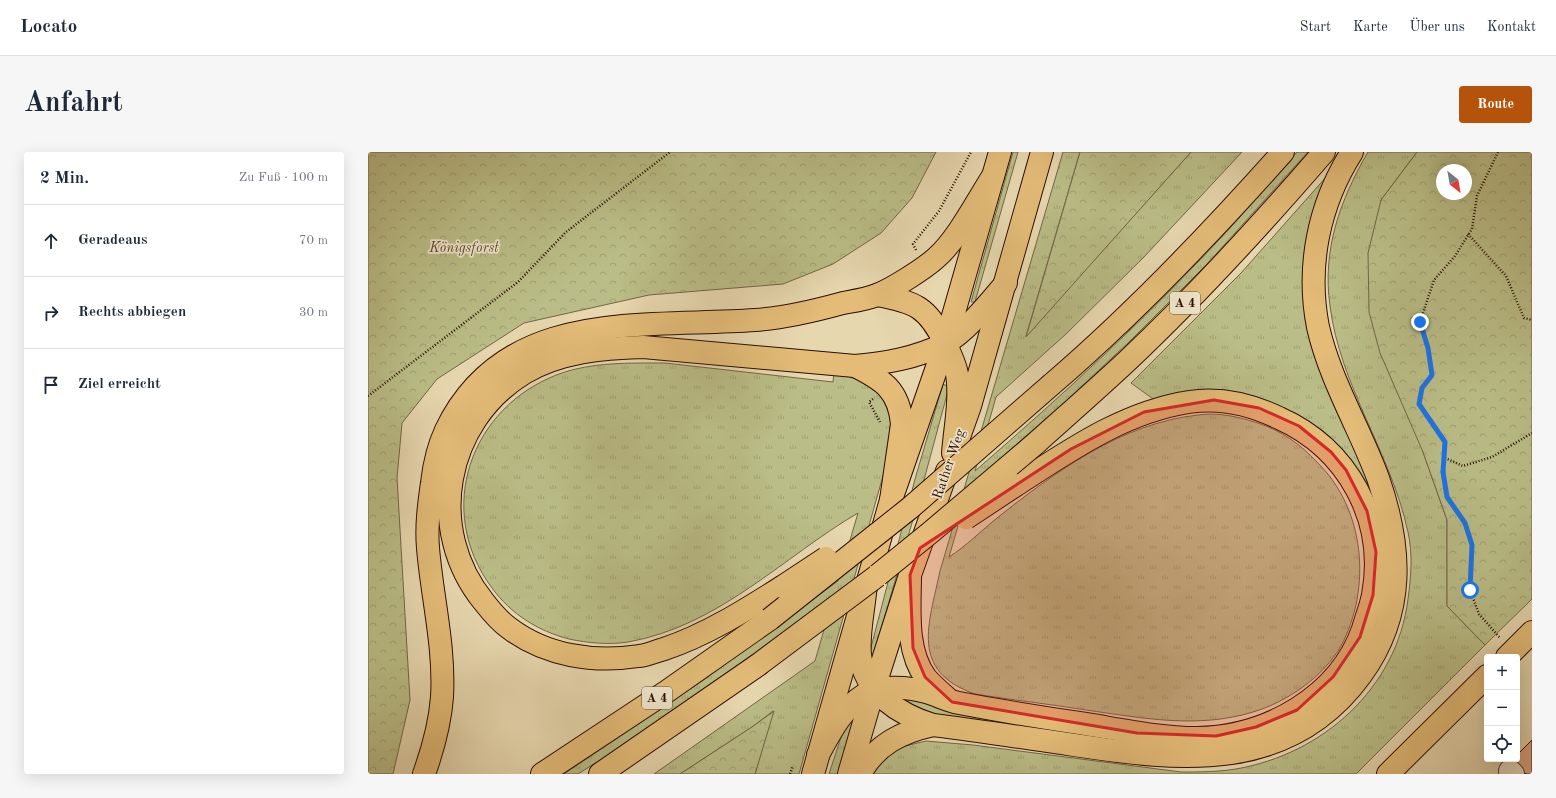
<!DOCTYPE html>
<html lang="de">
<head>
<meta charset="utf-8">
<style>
	:root { --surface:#fff; --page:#f6f6f7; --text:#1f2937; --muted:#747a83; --line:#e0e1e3; --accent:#b45309 }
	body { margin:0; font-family:"Old Standard TT",serif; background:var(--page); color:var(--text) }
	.controls { position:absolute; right:12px; bottom:12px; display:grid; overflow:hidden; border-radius:4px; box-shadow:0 4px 16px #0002 }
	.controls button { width:36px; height:36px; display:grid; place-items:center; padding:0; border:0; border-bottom:1px solid var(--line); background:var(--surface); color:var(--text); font:20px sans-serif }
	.compass { position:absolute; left:1068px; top:12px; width:36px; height:36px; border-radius:50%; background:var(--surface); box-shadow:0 4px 16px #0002; rotate:149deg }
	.stop { position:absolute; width:12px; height:12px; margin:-9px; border:3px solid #1a73e8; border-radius:50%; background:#fff }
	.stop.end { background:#1a73e8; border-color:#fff; box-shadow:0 1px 4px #0008 }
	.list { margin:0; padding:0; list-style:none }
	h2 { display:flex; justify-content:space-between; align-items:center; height:52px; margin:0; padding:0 16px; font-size:17px }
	h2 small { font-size:13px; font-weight:400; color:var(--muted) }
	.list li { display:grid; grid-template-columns:26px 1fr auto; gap:12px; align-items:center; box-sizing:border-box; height:72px; padding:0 16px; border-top:1px solid var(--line) }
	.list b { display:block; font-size:15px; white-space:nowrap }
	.list em { font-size:13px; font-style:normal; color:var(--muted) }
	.icon { flex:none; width:22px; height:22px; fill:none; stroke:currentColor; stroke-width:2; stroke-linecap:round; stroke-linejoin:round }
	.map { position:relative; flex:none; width:1164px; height:622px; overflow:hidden; border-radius:4px }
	header { display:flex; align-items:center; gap:24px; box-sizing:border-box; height:56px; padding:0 20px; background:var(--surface); border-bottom:1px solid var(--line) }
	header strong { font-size:19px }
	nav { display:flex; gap:22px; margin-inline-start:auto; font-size:14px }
	.intro { display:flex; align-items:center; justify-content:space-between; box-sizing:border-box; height:96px; padding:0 24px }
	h1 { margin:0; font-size:28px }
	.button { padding:10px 18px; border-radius:4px; background:var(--accent); color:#fff; font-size:14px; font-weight:700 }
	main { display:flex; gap:24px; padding:0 24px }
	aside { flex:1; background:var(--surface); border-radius:4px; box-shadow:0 4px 16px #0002 }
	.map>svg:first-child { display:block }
	.grass { fill:url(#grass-tufts); stroke:#726544 }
	.forest { fill:url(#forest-crowns); stroke:#726544; fill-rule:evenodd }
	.building { fill:#e1a886; stroke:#2a0d00 }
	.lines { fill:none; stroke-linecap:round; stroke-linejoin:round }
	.minor-casing { stroke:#59402c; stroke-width:24 }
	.major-casing { stroke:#2a0d00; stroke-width:24 }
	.highway-casing { stroke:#2a0d00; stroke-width:24 }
	.path { stroke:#2a0d00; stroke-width:2.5; stroke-dasharray:1 2; stroke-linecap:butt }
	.minor { stroke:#efe5cb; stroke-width:22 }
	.major { stroke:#e4bc78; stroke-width:22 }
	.highway { stroke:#e4bc78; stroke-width:22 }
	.highway-bridge-casing { stroke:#2a0d00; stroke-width:24; stroke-linecap:butt }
	.highway-bridge { stroke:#e4bc78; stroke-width:22 }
	.route { stroke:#1a73e8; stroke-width:5 }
	.marked { fill:#d62828; fill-opacity:0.2; stroke:#d62828; stroke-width:3; stroke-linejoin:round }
	.labels { text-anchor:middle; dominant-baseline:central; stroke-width:3.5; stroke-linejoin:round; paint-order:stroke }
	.shield { fill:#efe5cb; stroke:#654e3d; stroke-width:1 }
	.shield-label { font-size:13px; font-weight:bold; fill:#2a0d00 }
	.park-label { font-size:14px; font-style:italic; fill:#5c4b2f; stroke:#efe5cb }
	.street-label { font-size:14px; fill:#2a0d00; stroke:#efe5cb }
</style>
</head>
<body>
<header>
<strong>Locato</strong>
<nav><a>Start</a><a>Karte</a><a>Über uns</a><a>Kontakt</a></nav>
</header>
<div class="intro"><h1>Anfahrt</h1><a class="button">Route</a></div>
<main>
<aside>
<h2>2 Min.<small>Zu Fuß · 100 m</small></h2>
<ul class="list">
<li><svg class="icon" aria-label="ahead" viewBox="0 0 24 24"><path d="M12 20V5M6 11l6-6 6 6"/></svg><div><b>Geradeaus</b></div><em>70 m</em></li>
<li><svg class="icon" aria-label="right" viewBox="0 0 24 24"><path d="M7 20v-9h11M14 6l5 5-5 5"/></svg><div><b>Rechts abbiegen</b></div><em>30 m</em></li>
<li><svg class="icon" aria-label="arrive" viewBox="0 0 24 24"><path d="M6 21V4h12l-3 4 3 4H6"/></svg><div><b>Ziel erreicht</b></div></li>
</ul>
</aside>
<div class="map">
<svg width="1164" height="622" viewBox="0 0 1164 622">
	<defs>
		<pattern id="grass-tufts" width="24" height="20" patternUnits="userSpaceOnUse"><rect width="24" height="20" fill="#babd87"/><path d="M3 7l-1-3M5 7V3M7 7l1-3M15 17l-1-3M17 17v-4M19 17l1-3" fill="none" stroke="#a0a173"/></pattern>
		<pattern id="forest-crowns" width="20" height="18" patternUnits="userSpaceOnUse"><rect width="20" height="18" fill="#babd87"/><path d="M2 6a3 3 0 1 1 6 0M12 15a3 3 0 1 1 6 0" fill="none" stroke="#a0a173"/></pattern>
	</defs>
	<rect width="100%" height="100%" fill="#e7d7af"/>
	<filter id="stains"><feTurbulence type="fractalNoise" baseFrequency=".005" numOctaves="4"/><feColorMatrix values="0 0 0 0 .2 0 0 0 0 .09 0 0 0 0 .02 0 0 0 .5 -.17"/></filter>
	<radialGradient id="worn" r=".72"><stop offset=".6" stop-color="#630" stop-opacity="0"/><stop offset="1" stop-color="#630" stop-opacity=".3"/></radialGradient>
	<g class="grass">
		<polygon points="645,0 650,0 607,150 603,150"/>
		<path d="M695 0H712L658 184 823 0H874L776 105 698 182 628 245 607 319C696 242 783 162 863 75 885 50 907 25 929 0H940L839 112 762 189 698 249 602 333 581 405C598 394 613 379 629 366 687 320 754 271 830 263 851 260 871 265 890 271 914 279 932 292 949 310 997 357 1004 435 973 494 955 525 919 550 885 560 830 577 774 566 718 558 681 552 644 548 607 542 541 519 561 472 572 419Z"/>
		<path d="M1000 0H1049L1013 48 1055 300 1079 368V454L1117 493 988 622H505L514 608 533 595 558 589 605 593 813 620C831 620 849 620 868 617 955 602 1029 536 1040 447 1043 425 1045 402 1040 380 1023 301 972 234 962 154 954 98 972 48 1000 0Z"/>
		<path d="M967 15C957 38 946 62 942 87 937 119 940 151 946 182 947 193 953 205 956 215 974 269 1006 320 1018 376 1041 478 977 571 876 594 846 601 816 600 785 597L578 567 554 560 532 550 528 545 529 544C552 541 577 555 600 560 634 567 669 571 704 576 763 584 827 599 886 582 926 569 961 546 985 512 998 493 1006 470 1010 448 1028 344 955 246 847 242 827 241 808 245 788 249L763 231 873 121Z"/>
		<path d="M297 211 465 230 466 220 494 226 523 252 524 292 431 622H387L405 559 384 575 312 622H286L447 509 466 443 359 521 232 608 210 622H196L337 527 470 429 490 361C415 405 351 474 260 490 241 493 220 491 201 487 170 479 143 462 124 436 66 358 102 255 191 222 224 210 262 211 297 211Z"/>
		<polygon points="575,232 581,235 549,354 505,504 501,503 547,327"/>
		<polygon points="487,566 470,622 461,622 477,573"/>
	</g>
	<g class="forest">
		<polygon points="0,0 568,0 544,46 513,81 465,112 415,132 281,143 156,171 69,227 34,271 29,326 42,548 25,622 0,622"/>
		<polygon points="712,0 823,0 658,185"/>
		<path d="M1049 0H1164V447L1117 493 1079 454V368L1055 300 1012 201 1001 160 1000 101 1013 48ZM1074 18H1098V42H1074Z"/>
		<polygon points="406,559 387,622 312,622 384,575"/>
	</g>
	<polygon class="building" points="1164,588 1164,622 1158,622 1144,608 1149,607 1149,603"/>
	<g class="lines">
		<g class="minor-casing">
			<polyline id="minor" points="1142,619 1145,622"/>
		</g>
		<g class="major-casing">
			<g id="major">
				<polyline points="591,285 602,254 674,0"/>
				<polyline points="1139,505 1164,480"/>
				<polyline points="445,622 523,348 577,192 632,0"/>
				<polyline points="481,622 506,536 542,423 579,319"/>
				<polyline points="1020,622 1119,524"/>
			</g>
		</g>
		<g class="highway-casing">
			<g id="highway">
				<path d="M509 143C547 150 560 155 577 191 582 201 587 211 589 222 593 247 587 276 585 301"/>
				<path d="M487 214C515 228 531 238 534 272L523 348"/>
				<path d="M684 232C767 161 842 82 915 0"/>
				<path d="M667 292C697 265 728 238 758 210 828 144 893 73 956 0"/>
				<path d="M542 423C542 456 537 498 558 526 564 533 571 539 578 545"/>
				<path d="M414 435C376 459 338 483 296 497 288 499 280 503 271 504 226 511 178 504 141 476 131 469 123 459 116 450 57 378 76 270 156 221 192 200 234 196 275 195L487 214C518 211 548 206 576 192 597 181 622 150 638 131"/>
				<path d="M497 441C495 461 490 483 492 503 497 541 532 563 565 573 612 579 659 586 706 593 813 609 921 622 993 523 1038 461 1034 395 1010 326 991 275 962 228 950 175 938 114 951 52 984 0"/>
				<path d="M450 603C463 579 473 558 496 543 499 541 502 538 505 536 506 536 516 536 517 536 531 535 545 536 558 540 569 543 580 549 591 551 633 559 676 566 718 572 755 578 792 586 829 586 899 585 971 545 995 477 998 466 1003 454 1005 443 1019 368 980 297 911 266 882 252 853 245 821 250 756 260 702 298 648 333"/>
				<path d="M56 622C65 597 72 572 74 545 77 495 64 445 60 396 58 374 61 352 64 331 66 313 70 295 78 278 137 155 275 176 387 168 417 166 446 159 475 151 486 149 499 147 509 143 524 137 556 117 568 106 589 88 609 49 625 24"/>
				<polyline points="174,622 298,540 402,467"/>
				<polyline points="232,622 390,513"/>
				<path d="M492 622C508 592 534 580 565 573"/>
			</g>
		</g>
		<g class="path">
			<polyline points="1130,0 1109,44 1104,77 1087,104 1066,128 1052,170 1060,196 1064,223 1054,236 1051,252 1077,290 1075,320 1079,345 1097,371 1104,393 1102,438 1111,462 1132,486"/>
			<polyline points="1100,82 1138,124 1156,166 1164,168"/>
			<polyline points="548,98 545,92 571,59 603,0"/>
			<polyline points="0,244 150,130 198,80 302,0"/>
			<polyline points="505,247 501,250 512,270"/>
			<polyline points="1077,306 1095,314 1124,305 1164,281"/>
			<polyline points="422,622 425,614"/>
		</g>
		<use href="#minor" class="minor"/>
		<use href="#major" class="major"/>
		<use href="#highway" class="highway"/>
		<g class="highway-bridge-casing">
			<g id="highway-bridge">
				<polyline points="598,366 648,333"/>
				<polyline points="510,423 563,380 667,292"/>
				<polyline points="414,435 458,406"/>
				<polyline points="402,467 542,356 684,232"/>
				<polyline points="390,513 509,424"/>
			</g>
		</g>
		<use href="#highway-bridge" class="highway-bridge"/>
	</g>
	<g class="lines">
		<polyline class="route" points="1052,170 1060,196 1064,223 1054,236 1051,252 1077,290 1075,320 1079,345 1097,371 1104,393 1102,438"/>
	</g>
	<path class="marked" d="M846 248 891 256 931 274 963 300 978 318 999 359 1008 400 1005 443 992 485 965 525 929 558 888 575 848 584 769 581 584 550 557 525 545 496 542 423 552 396 703 297 776 260Z"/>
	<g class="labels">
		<g class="shield">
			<rect x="802" y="140" width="30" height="22" rx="3"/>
			<rect x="274" y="535" width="30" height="22" rx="3"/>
		</g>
		<g class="shield-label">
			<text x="817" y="151">A 4</text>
			<text x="289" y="546">A 4</text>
		</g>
		<g class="park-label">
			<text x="96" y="96">Königsforst</text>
		</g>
		<g class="street-label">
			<text transform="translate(581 312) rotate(-71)">Rather Weg</text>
		</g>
	</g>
	<rect width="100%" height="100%" filter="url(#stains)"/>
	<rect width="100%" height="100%" fill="url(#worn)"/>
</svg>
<div class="controls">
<button>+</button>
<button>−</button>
<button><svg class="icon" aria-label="locate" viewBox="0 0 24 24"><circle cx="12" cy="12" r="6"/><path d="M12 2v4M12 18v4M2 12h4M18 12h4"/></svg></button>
</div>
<svg class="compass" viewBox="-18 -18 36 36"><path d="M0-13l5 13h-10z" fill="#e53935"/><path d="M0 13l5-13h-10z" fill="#747a83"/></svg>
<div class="stop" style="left:1102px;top:438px"></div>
<div class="stop end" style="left:1052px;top:170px"></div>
</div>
</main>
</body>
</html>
